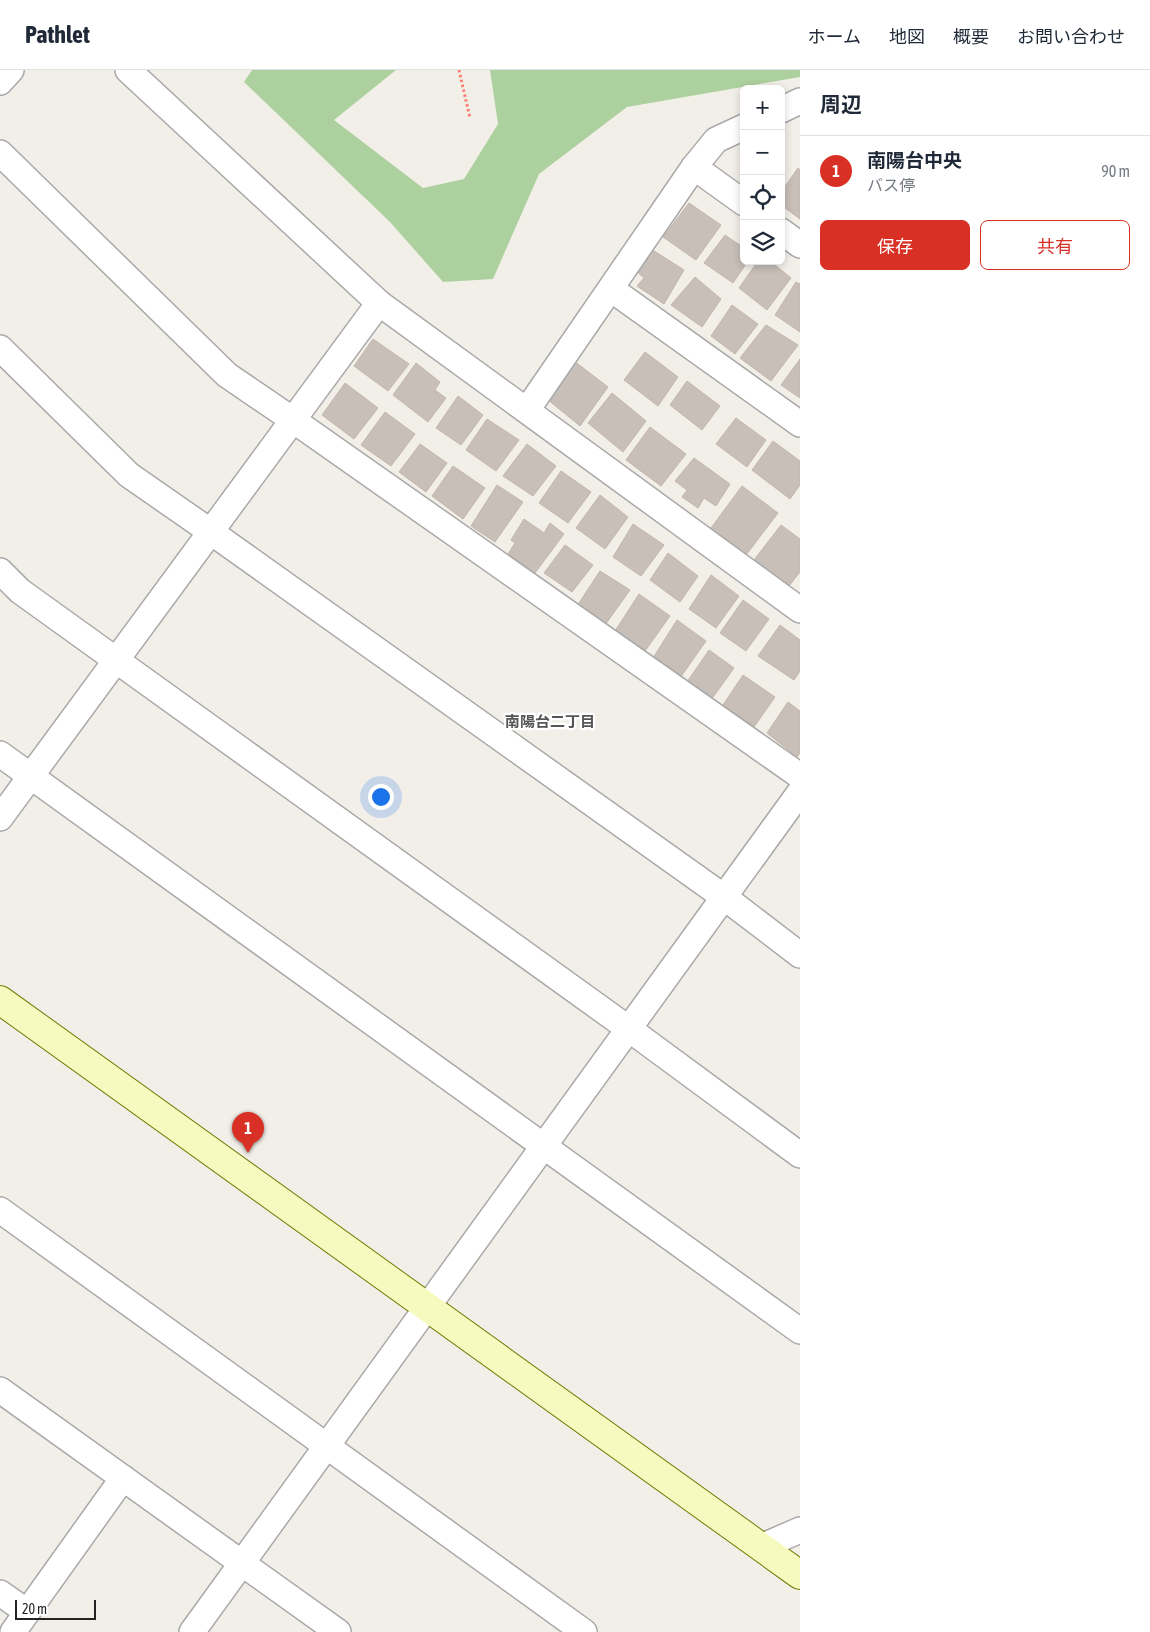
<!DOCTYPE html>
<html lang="ja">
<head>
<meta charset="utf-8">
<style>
	:root { --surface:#fff; --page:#f2f2f3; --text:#1f2937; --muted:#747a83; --line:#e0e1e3; --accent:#d93025 }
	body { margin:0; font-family:"Asap Condensed","Noto Sans JP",sans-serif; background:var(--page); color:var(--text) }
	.controls { position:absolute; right:15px; top:15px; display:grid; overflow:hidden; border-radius:8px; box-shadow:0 2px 8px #0003 }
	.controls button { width:45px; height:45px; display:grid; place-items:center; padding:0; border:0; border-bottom:1px solid var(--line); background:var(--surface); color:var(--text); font:25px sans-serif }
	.scale { position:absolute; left:15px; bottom:12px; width:81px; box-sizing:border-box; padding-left:5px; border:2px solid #222; border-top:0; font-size:14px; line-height:18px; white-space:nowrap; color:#222; -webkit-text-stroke:4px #fff; paint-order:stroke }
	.you { position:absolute; left:380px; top:726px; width:18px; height:18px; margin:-12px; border:4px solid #fff; border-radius:50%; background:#1a73e8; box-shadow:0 0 0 8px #1a73e833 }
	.badge { display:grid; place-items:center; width:32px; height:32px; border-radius:50%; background:var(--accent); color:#fff; font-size:16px; font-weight:700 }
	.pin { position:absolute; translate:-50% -41px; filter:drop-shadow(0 1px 2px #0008) }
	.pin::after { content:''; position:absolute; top:26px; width:18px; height:15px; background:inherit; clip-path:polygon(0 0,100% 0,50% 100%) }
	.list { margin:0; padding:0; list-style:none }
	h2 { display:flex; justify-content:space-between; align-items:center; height:65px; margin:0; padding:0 20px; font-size:21px }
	h2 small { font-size:16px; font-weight:400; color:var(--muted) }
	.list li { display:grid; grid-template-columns:32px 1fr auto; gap:15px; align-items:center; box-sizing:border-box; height:70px; padding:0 20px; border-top:1px solid var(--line) }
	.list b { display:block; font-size:19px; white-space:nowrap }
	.list p { margin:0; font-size:16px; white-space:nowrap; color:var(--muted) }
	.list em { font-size:16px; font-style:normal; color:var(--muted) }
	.actions { display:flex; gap:10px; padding:15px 20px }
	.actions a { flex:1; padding:11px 0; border:1px solid var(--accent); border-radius:8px; text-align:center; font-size:18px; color:var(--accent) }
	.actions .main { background:var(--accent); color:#fff }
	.icon { flex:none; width:28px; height:28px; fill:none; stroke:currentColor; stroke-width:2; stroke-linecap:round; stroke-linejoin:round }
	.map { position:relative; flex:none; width:800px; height:1562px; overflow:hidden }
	header { display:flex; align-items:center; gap:30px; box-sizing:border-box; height:70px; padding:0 25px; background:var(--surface); border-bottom:1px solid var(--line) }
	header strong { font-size:24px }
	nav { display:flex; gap:28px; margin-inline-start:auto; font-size:18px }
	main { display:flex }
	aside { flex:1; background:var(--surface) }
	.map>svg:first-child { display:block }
	.forest { fill:#add19e }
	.building { fill:#c7bfb8; stroke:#c4b6ab }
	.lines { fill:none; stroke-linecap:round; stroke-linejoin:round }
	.street-casing { stroke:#a9a9a9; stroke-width:28 }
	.secondary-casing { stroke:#707d05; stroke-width:30 }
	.path { stroke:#fa8072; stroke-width:3; stroke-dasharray:2.5 2.5; stroke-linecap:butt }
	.street { stroke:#fff; stroke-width:25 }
	.secondary { stroke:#f7fabf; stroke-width:28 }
	.labels { text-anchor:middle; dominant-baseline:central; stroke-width:4.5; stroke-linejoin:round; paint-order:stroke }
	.neighbourhood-label { font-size:15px; font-weight:bold; fill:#555; stroke:#fff }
</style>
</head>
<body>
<header>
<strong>Pathlet</strong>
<nav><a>ホーム</a><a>地図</a><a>概要</a><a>お問い合わせ</a></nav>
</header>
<main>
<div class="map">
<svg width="800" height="1562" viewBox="0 0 800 1562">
	<rect width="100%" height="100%" fill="#f2efe9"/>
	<polygon class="forest" points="252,0 396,0 334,50 423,118 464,109 498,54 490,0 800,0 800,7 627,37 539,104 493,209 443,212 390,152 244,12"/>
	<g class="building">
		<polygon points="798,98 800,100 800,149 781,135 781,122"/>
		<polygon points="689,133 721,155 696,190 663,167"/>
		<polygon points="725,165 744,178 744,191 748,191 733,213 704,193"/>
		<polygon points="648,177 684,200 664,234 637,216 644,208 634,199"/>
		<polygon points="758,191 770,191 791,208 767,240 739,218"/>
		<polygon points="695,207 721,229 702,257 671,235"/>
		<polygon points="796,212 800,214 800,262 775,245"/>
		<polygon points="732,235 758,254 735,284 711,266"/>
		<polygon points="766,255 798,275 771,311 740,288"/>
		<polygon points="373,269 409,294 388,321 354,296"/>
		<polygon points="645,282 678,307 658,336 624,310"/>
		<polygon points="800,289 800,328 781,315"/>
		<polygon points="574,291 608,317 580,356 547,329"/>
		<polygon points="416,293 440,312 435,320 446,328 428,352 393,325"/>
		<polygon points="687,311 720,336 702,360 670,335"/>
		<polygon points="345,313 378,338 354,369 322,345"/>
		<polygon points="612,323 646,351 623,382 588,353"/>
		<polygon points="458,326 483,345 461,375 436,358"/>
		<polygon points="385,342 415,364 391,396 361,375"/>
		<polygon points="736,348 766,370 747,397 716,374"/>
		<polygon points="487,349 519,370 496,401 466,380"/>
		<polygon points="650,357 686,384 661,416 626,390"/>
		<polygon points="773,371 800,391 800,415 790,429 752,400"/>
		<polygon points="420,374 447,393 426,422 399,402"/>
		<polygon points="527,374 556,396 533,426 503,406"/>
		<polygon points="694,388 730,414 716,436 704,428 698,438 682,427 687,420 675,411"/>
		<polygon points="453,396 485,418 463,449 432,426"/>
		<polygon points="561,401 591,422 568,453 539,433"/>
		<polygon points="497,415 523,432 495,472 471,456"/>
		<polygon points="742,416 778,443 746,485 711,458"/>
		<polygon points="600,425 628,447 605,479 576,458"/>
		<polygon points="524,449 544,463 550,453 564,464 535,503 508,484 515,473 511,470"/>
		<polygon points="633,454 664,475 641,506 613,487"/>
		<polygon points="781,455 800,469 800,502 789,516 754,490"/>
		<polygon points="565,475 593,495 572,522 544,503"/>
		<polygon points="668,483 698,506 680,532 650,510"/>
		<polygon points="600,501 630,520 605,555 577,536"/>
		<polygon points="711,505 739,526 716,558 689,539"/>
		<polygon points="639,524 670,546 645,581 615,561"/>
		<polygon points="743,530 769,549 746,581 720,563"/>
		<polygon points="677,550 706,571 680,608 653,588"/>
		<polygon points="780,555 800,570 800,601 794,610 758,586"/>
		<polygon points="709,580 734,598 711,630 687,612"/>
		<polygon points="743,605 775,627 754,657 723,635"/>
		<polygon points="788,632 800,641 800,683 797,687 767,663"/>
	</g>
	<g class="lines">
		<g class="street-casing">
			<g id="street">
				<polyline points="128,0 379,233 800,540"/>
				<polyline points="0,12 11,0"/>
				<polyline points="781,40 800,31"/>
				<polyline points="0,83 227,305 293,350 800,706"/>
				<polyline points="694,97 744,133"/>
				<polyline points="781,161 800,175"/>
				<polyline points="611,219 800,354"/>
				<polyline points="0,278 129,405 211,462 728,830 800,885"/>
				<polyline points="527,340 694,97 716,70 744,57"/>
				<polyline points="0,501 20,521 629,959 800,1085"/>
				<polyline points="0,684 800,1261"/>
				<polyline points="0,748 379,233"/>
				<polyline points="0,1140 584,1562"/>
				<polyline points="0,1320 338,1562"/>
				<polyline points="761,1477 800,1460"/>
				<polyline points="0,1523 27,1542"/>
				<polyline points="13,1562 123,1408"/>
				<polyline points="192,1562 800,722"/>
			</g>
		</g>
		<g class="secondary-casing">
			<polyline id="secondary" points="0,930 800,1505"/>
		</g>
		<polyline class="path" points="459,0 470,48"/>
		<use href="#street" class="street"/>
		<use href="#secondary" class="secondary"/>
	</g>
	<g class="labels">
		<g class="neighbourhood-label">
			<text x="550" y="651">南陽台二丁目</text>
		</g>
	</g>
</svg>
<div class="controls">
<button>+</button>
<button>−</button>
<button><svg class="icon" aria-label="locate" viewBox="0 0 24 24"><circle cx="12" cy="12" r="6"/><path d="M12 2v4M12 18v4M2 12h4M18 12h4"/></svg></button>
<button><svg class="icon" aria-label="layers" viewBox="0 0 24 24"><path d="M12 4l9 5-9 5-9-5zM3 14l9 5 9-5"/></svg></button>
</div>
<div class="scale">20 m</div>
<div class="you"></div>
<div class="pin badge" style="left:248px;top:1083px">1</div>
</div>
<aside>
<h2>周辺<small></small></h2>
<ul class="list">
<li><span class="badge">1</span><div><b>南陽台中央</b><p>バス停</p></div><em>90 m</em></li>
</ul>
<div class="actions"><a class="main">保存</a><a>共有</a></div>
</aside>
</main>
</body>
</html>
